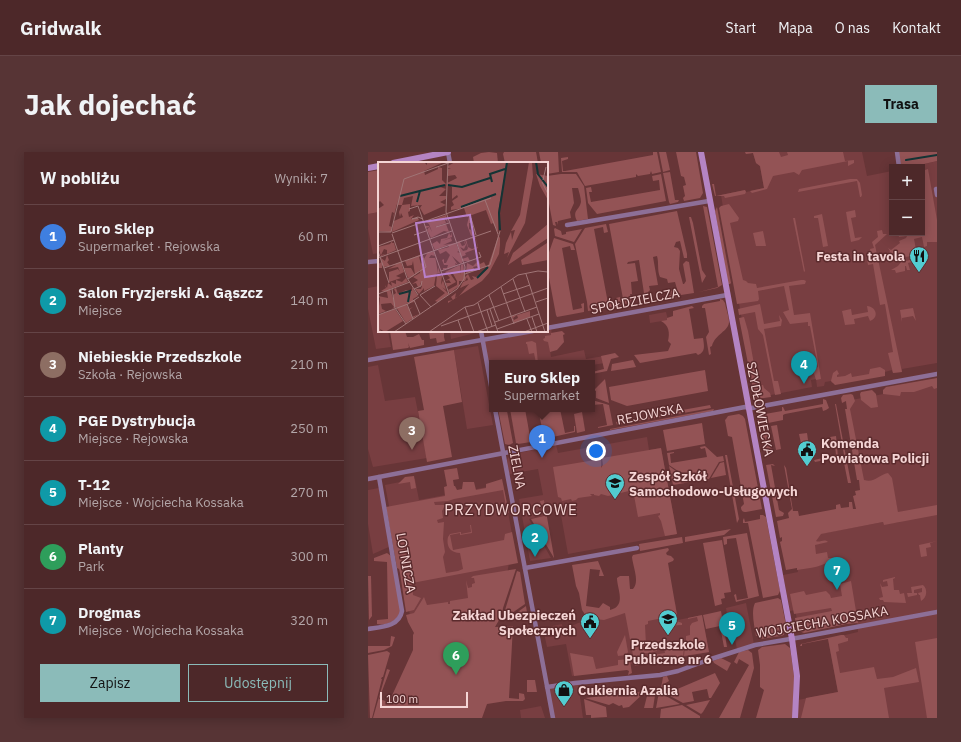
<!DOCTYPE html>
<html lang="pl">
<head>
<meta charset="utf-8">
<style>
	:root { --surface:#4d2829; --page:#573435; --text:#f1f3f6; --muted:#b3a6a8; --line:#644446; --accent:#8bbbb9 }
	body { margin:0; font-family:"IBM Plex Sans",sans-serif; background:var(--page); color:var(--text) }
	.controls { position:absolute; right:12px; top:12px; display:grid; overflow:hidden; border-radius:0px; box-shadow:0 2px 10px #0003 }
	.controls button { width:36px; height:36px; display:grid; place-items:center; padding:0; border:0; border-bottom:1px solid var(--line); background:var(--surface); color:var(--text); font:20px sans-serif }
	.scale { position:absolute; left:12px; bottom:10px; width:88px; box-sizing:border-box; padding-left:4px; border:2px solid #f5d5d5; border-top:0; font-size:11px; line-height:14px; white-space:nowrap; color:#f5d5d5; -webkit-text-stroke:3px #5b2b2d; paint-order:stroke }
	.you { position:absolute; left:228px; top:299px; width:14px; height:14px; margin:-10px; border:3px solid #fff; border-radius:50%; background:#1a73e8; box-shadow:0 0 0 6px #1a73e833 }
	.badge { display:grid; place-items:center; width:26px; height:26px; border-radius:50%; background:var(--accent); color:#fff; font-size:13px; font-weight:700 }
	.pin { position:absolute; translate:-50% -33px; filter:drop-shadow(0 1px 2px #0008) }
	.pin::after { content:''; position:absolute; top:21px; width:14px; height:12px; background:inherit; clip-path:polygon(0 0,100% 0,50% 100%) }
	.popup { position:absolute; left:121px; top:208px; width:106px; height:52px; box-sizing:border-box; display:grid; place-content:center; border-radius:0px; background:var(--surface); filter:drop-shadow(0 1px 3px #0005); font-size:13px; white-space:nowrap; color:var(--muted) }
	.popup b { font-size:15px; color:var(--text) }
	.popup::after { content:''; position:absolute; left:50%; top:100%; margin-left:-8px; border:8px solid transparent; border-top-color:var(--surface) }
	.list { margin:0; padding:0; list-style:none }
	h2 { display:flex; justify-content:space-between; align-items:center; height:52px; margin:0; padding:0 16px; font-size:17px }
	h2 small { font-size:13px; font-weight:400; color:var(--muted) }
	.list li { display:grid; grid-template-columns:26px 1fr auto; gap:12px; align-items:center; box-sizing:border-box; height:64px; padding:0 16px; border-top:1px solid var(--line) }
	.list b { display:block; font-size:15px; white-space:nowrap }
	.list p { margin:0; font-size:13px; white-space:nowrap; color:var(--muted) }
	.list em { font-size:13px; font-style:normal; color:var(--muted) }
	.actions { display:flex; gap:8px; padding:12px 16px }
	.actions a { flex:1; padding:9px 0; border:1px solid var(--accent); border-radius:0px; text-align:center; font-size:14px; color:var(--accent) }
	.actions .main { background:var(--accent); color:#111 }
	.map { position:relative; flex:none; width:569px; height:566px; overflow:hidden; border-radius:0px }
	header { display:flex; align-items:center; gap:24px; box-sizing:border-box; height:56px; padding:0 20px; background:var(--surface); border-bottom:1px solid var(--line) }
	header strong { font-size:19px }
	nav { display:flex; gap:22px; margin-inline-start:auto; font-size:14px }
	.intro { display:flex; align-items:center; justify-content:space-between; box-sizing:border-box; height:96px; padding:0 24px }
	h1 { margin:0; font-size:28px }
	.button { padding:10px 18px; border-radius:0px; background:var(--accent); color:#111; font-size:14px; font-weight:700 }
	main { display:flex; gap:24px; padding:0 24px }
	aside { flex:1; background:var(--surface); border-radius:0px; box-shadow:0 2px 10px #0003 }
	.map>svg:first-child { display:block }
	.built { fill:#783e41 }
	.green { fill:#935355 }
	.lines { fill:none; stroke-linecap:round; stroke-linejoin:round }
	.stream { stroke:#143435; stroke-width:2 }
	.street { stroke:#8d6f97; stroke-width:4.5 }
	.secondary { stroke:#b484c3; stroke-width:6 }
	.labels { text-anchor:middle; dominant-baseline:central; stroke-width:3; stroke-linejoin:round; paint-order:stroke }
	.poi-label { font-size:13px; font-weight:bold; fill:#f5d5d5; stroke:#5b2b2d; text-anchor:start }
	.street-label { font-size:13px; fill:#f5d5d5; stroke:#5b2b2d }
	.quarter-label { font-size:15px; letter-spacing:1px; fill:#f5d5d5; stroke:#5b2b2d }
	.inset-river { fill:none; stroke:#143435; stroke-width:2 }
	.inset-road { fill:none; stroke:#a07576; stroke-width:1 }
	.view { fill:#b880ca; fill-opacity:0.15; stroke:#b880ca; stroke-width:2 }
	.inset-edge { fill:none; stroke:#f5d5d5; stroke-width:2 }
</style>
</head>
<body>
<header>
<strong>Gridwalk</strong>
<nav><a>Start</a><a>Mapa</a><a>O nas</a><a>Kontakt</a></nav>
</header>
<div class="intro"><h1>Jak dojechać</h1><a class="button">Trasa</a></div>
<main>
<aside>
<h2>W pobliżu<small>Wyniki: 7</small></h2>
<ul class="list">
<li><span class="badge" style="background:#3f7fe0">1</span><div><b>Euro Sklep</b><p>Supermarket · Rejowska</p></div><em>60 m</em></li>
<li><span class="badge" style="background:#0f9aa8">2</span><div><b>Salon Fryzjerski A. Gąszcz</b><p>Miejsce</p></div><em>140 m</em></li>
<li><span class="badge" style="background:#8d6e63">3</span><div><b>Niebieskie Przedszkole</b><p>Szkoła · Rejowska</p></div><em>210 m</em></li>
<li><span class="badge" style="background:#0f9aa8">4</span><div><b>PGE Dystrybucja</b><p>Miejsce · Rejowska</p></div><em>250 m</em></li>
<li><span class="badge" style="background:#0f9aa8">5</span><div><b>T-12</b><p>Miejsce · Wojciecha Kossaka</p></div><em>270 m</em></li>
<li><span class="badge" style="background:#2e9e5b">6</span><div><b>Planty</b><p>Park</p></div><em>300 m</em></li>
<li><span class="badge" style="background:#0f9aa8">7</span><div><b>Drogmas</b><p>Miejsce · Wojciecha Kossaka</p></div><em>320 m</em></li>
</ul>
<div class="actions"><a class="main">Zapisz</a><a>Udostępnij</a></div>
</aside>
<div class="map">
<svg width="569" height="566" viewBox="0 0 569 566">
	<rect width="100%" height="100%" fill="#673537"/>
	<g class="built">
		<polygon points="377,0 494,0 499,24 524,19 524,81 554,81 554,15 543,15 569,9 569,211 534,217 534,220 525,221 524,218 517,220 517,223 464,231 463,229 457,230 456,234 449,235 448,227 443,228 444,235 388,246 370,146 353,43 377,38 378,40 396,36 392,14 388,11 385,1 378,2"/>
		<polygon points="11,60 11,101 5,102 0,77 0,62"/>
		<polygon points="11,134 11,179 20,179 23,195 8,197 0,157 0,136"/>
		<polygon points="298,160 300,168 282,171 281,163"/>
		<polygon points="183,176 184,183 180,184 183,205 216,198 218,207 236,204 237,211 224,213 224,211 124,211 124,236 115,189 167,179 179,179 179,177"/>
		<polygon points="82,179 107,179 107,181 83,187"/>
		<polygon points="110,194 125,273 99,277 86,198"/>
		<polygon points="10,213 17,249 47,245 59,306 5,315 0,297 0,215"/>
		<polygon points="569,232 569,566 428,566 430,548 470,540 460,487 490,480 489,470 437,480 431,477 427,458 422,459 415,423 430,420 424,387 515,370 516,372 532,370 523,326 493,332 478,249"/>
		<polygon points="279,285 281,298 293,296 309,382 200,402 191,352 177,354 176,348 172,349 176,364 161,367 183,406 162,409 151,347 175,343 170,317 141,322 139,308 142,303 188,293 190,301"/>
		<polygon points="47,327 51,348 135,332 149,410 141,411 131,467 43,469 17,333"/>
		<polygon points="11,336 23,394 5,402 0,372 0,338"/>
		<polygon points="307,450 310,468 334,463 341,500 267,514 264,512 204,524 198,492 179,495 175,476 194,472 195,478 210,471"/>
		<polygon points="378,451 386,492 369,497 367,488 363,489 358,456"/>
		<polygon points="210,531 215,566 186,566 180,535"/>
		<polygon points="173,554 177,566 153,566 152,558"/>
	</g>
	<g class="green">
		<polygon points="121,0 129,1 130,11 106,11 105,5 113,1"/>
		<polygon points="136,0 168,0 170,11 137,11 135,2"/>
		<polygon points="171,0 190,0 191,20 179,22 179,11 173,11"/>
		<polygon points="285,0 289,0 293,20 284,22 283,19 282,22 270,24 268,22 268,25 217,34 209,20 194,20 193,6 200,5 200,7 194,9 195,19 197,19 285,3"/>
		<polygon points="291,0 298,0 302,18 295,20"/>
		<polygon points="308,0 328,0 335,41 332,46 316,49 315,46 317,44 315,34 318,33 316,25 313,24"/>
		<polygon points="377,0 411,0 413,5 420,3 419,0 475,0 477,9 486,8 486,11 480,14 480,9 434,18 431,23 426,20 405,24 399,37 384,41 382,39 396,36 392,14 388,11 385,1 378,2"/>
		<polygon points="530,0 569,0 569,9 543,15 531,15"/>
		<polygon points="560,17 569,68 569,90 559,90 559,94 556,95 554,85 546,87 549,103 532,106 527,101 520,102 522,99 520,96 523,98 532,91 531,89 538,86 539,84 531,85 530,81 554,81 554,19"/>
		<polygon points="11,18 11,60 0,62 0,20"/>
		<polygon points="302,20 307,48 311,48 310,50 302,52 301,50 295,21"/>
		<path d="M193 22H208L216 34 220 67 209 69C204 58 211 59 213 50 213 46 211 40 210 36H204L206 51 202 60 203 66 190 69 189 73V70H187L188 74 185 73 179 41V24Z"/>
		<polygon points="293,22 298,49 229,62 220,51 218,36 223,35 224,40 221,40 223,50 292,38 291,28 285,29 284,24"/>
		<polygon points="482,27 489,27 492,31 494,43 493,45 492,45 489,29 430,40 431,37"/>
		<polygon points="344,32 346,32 348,44 377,38 378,40 377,42 357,46 356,44 347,44"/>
		<polygon points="361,52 371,66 370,69 362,71 375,128 378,129 380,131 388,132 389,136 433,128 436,128 438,129 437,132 421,134 426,163 442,161 453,227 448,228 445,218 450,215 442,174 440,174 440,170 422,172 415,160 421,158 416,134 390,139 391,147 390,149 369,152 351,56 353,54"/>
		<polygon points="335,54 339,55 354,133 349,136 331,140 350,135"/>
		<polygon points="349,55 363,131 362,132 360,132 347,59"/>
		<polygon points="487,58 488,65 483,66 487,86 494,85 491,88 483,90 478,60"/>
		<path d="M309 59 319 102V106H316L312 89 308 90 306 95 310 96 312 99 311 117 315 132H316L318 129 315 112 318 109 321 110 326 141 313 143 312 141 309 142 310 144 296 146 295 145 303 143 302 139 309 137 307 130 300 131 299 127 292 125C289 119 291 110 289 104L285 105 290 133 281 134 282 138 280 140 282 147 277 148 271 108 260 110 259 112 267 111 270 129 263 130 264 142H262L264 151 256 152 241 72Z"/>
		<polygon points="454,62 460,94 455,95 450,66 446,66 446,64"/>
		<polygon points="321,65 323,65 325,71 334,118 338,124 334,131"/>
		<polygon points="425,66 427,66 437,119 436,120"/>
		<polygon points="238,72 240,80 236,81 235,75 226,77 240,151 248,150 248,146 252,145 254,153 220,159 219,150 207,92 217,76"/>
		<polygon points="187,76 193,79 194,83 198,82 198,80 214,77 206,90 187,84 186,77"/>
		<polygon points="514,78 515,82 519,82 507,93 534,220 525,221 520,201 525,200 517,152 512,153 505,112 500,113 499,107 504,106 502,97 506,96 504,90 510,85 509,79"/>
		<polygon points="395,79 398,94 388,94 385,81"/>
		<polygon points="186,86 205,92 207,98 203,98 202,94 194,96 205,158 214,156 213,152 216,151 216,160 189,165 188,163 179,115 179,106"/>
		<polygon points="547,107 548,109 540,111 542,118 539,118 538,114 537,114 537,119 528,121 527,118 523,118 530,114 533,110"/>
		<path d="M352 147 355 148 357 151C358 157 361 164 361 170 361 179 347 182 344 194L342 195 343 202 341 203 338 185 341 180 337 156H334V154L336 152 352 149Z"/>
		<polygon points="392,152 396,172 412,169 411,163 414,168 413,174 396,177 406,229 410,229 413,242 407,243 395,183 390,177 387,160 371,163 370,157"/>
		<path d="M324 154 326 156 321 157 326 187 335 186C336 193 338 200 330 203L328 201 272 211 266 203 300 199 303 192 300 189C302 181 301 173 293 169L299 168V166L305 164V159Z"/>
		<path d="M499 154C509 155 511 166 502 169L500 164 486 167 487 172 477 173 474 159 483 157 484 163 500 160Z"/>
		<polygon points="545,156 548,169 545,164 534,166 534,170 532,158"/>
		<polygon points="376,165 380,179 390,234 395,233 396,236 402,241 403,245 387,247 371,166"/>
		<polygon points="22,179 37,179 39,185 45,185 51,182 54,188 56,188 56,193 42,196 40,191 41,195 40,196 25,198"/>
		<polygon points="61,179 69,179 69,181 76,180 76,185 71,186 76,185 77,189 69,191 68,186 62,187"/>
		<polygon points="194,179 197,182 195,183 196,190 189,198 182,200 180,190 176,189 175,187 177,186 177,184 183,183 183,181"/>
		<polygon points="164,189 168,191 170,211 168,211 166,201 161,202 159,192 158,192 158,190"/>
		<polygon points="86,198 94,250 75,254 84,305 59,310 50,259 56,258 46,205"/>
		<polygon points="247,201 251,205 243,207 239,219 224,222 224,220 236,217 233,204"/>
		<polygon points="265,208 268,215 243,219 244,212"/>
		<polygon points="512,215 517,218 517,224 467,233 463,229 465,221 469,218 471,222 469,223 469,225 477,224 483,221 484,225 501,222 502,217"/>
		<polygon points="337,218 340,239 259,254 243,248 241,235"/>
		<polygon points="569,226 569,236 566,237 564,234 546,240 533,240 532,244 515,242 515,238 518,235"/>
		<polygon points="237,227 241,251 228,246 228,239 226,238"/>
		<polygon points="504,238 508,242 510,255 503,256 493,248 492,242 493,240"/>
		<path d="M483 242 485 243 487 249 482 257 496 328C507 331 510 323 520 321L524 326 530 360 569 353V363L516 373 515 370 453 382 448 389C452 391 456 386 460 390L447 393 448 402 459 400 460 406H465C456 415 442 416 429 418V416L418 418 412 390 414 389V385L412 386 409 369 421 366 420 361 424 357 416 313 418 316 425 359H430L431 364 468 357V353L472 352 473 356 481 355V350H484L485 357H488L485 344 488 343 487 339 492 338 491 328H489L477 257H479L478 249 474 251 473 246 475 243Z"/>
		<polygon points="455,247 458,248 461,256 458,258 455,259 454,255 417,262 415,263 415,268 390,273 389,264 392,261 396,260 397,262 414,259 414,255 415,255 417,259 455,252"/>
		<polygon points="224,248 241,253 245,273 230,276 230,275 239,273 235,252 225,253 226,257 224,257"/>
		<polygon points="467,252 468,252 483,331 480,331 476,311 476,303"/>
		<polygon points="342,253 343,256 249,273 248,270"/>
		<polygon points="130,257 136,257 137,260 139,259 145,291 141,293 137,292"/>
		<polygon points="142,257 157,257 163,290 150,292 148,291"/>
		<polygon points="170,257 192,257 197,281 206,279 206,274 207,274 207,280 176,287 174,279 178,277 174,276 171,262 175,260 171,260"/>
		<polygon points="346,257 345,259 242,278 242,277"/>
		<polygon points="214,260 217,278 217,279 209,281 206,262"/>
		<path d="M371 262 375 264 377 267 394 357 378 360C374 360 373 358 373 355L376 352 364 285 360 284 357 268 358 267 360 264Z"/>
		<polygon points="334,271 337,292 299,299 295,278"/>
		<polygon points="409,273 413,297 408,298 403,274"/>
		<polygon points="399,275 404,299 396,300 391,276"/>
		<polygon points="439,281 441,295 434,296 431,282"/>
		<polygon points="468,284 470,305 468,306 447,310 446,308 468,303 467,293 464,293 462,285"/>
		<polygon points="337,294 349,305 355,304 356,309 351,310 341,327 325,329 301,313 299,301 306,300 306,301 302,302 303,311 339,305 337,296 333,297 332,295"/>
		<polygon points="293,296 309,382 297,384 293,369 290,364 292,363 292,361 270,365 265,338 240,344 233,342 231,344 226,343 226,342 222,342 224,344 210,346 208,348 204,349 203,347 194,349 193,346 190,345 185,315 233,307 233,316 235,313 234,306"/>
		<polygon points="357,303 359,303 371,367 369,371"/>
		<polygon points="356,310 358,323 343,326 352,311"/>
		<polygon points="405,312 407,314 403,313 411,358 416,361 415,364 408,365 398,313"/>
		<polygon points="301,314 323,330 305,333"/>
		<path d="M89 316 91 327 85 328 86 334H87L89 338 94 337 95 330H106L108 338 118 336V332L134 327 141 361 139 360 135 338 86 347 80 349 66 350 67 353H77L74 359 75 366 69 368 70 371 76 370 75 387 77 400 75 405 78 421 90 419 95 417 92 401C82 401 78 394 80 385L82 382 93 380V382L103 380 102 373H103L104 381 92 383V381L82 383 85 398 136 388 137 382 144 380 150 411 44 431 45 443 53 446 46 458 38 460 32 421 31 417 29 416 18 355 77 344 76 335 79 334 76 318Z"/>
		<polygon points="46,324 48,336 43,337 42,330 30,332 37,325"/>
		<polygon points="176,348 186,405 186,406 163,367 176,364 176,361 174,362 172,349"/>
		<polygon points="392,363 395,363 398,365 412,439 410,443 395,446 380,371 375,371 375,368 376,366 377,370 392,367"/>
		<polygon points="363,377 356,383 317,390 317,385"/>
		<polygon points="379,381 391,444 368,450 366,443 368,442 369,448 380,446 368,386 359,387 359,392 356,393 355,385"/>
		<polygon points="314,385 315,391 272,399 271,392"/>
		<polygon points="354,388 363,440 356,441 357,446 353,447 354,452 347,454 335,391"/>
		<polygon points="569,389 562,391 563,395 558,396 559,404 553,405 551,393"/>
		<path d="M300 396 301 398 298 401 299 403 303 404 306 407 305 409 300 411 309 463 280 469V472L277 473 278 493H288L289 499 284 500V501H276L277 505 281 504V502H284L285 503 297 501 295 492H311L316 494 315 505 267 514 257 461 236 468 227 467 217 469 218 464 214 458 211 441 208 434 204 413 230 409 236 424H231L232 418 222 417 218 454 231 456 235 451 242 455V458C259 454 249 437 249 426L252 424H261L262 437H265C272 430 265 415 264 405L265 403Z"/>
		<path d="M19 401 23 404C24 413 34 455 32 460 29 470 17 474 9 472V468L20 467 19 410 6 409V406Z"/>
		<polygon points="148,417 135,456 134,463 127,475 145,474 141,546 151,547 151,541 156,542 157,547 155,549 138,549 119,552 114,566 5,566 19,517 22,518 11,547 21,550 45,498 45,483 46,481 40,470 38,463 46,461 56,445 59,453 80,450 80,452 82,452 82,449 100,446 98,428 100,436 104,435 104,432 107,431 106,426 103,426 105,424"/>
		<polygon points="149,419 152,420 157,452 134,468"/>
		<polygon points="0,424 3,424 4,464 1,468"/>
		<polygon points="527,425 527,426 525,427 526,438 531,438 532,442 536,441 538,451 516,450 515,448 512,448 511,446 515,445 512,431 514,435 520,434 519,429 515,430 515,428"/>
		<path d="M483 429 490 471 478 472 436 481C428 479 428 474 427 466L464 459 463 456 426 462 422 442 436 439 438 443 458 439 462 443 463 446 474 444 472 432Z"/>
		<path d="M555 433C560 437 559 446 553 449L552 443H551L550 441 554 440V436L546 438V441H549V443L540 445 539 441H544L543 435Z"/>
		<path d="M410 446 413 448 418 473H416L417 477 416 483 413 484 392 487 390 484H388C386 473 383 459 387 451Z"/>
		<polygon points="158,454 160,467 143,468 140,467"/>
		<polygon points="353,459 359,495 356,495 352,474 338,477 335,463"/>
		<polygon points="334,463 341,500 316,504 317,494 321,496 327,495 327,496 332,495 331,491 327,492 327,494 318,493 318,484 322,483 322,474 324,471 330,469 329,465 320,467 320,466"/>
		<polygon points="303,467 314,471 314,473 294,474 293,469"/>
		<polygon points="257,483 260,500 258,503 250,504 249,500"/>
		<polygon points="473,483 476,483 478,486 480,486 480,489 470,492 471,499 468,500 472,521 506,515 509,527 525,525 548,516 551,530 516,536 521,566 433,566 438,546 470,540 460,487 434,492 434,494 432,494 433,492"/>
		<polygon points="23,484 27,485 24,494 16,498 0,501 0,494 22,494"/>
		<polygon points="569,486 569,566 559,566 547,490"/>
		<polygon points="417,492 422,496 426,524 425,566 388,566 396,538 392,535 392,513 390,498 394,495"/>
		<polygon points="380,498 384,501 386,516 372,566 351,566 381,513 371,507 369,512 366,510 371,500"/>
		<polygon points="19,499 22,501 15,525 14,525 13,527 14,527 4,566 2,566 0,503"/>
		<polygon points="202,501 225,505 228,517 250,513 250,508 260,507 262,509 264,521 260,523 261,519 259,518 206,524"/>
		<polygon points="353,506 363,511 359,519 346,511 345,509"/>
		<polygon points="347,521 352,531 343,546 341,546 339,537 324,540 326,549 315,551 293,539 293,536 295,525 299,524 301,529 296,532 300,541"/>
		<polygon points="159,528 167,528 169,540 159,540"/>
		<polygon points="285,536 288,537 285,556 276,556 280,540"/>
		<polygon points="278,539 261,555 255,556 254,553 251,554 245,551 241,553 217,546"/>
		<polygon points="291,540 312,552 288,556"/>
		<polygon points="216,547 238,555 239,565 223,566 223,563 218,563"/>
		<polygon points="342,548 335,560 333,562 318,553"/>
		<polygon points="314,553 332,564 332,566 292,566 293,557"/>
	</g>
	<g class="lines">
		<polyline class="stream" points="538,8 569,3"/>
		<g class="street">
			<polyline points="80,0 82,11"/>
			<polyline points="529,0 531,15"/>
			<polyline points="568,37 569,43"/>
			<polyline points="199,73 341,49"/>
			<polyline points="0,110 11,109"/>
			<polyline points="179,176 359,143"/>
			<polyline points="113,179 124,239"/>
			<polyline points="0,208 165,179"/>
			<polyline points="127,257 185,566"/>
			<polyline points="0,327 377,255 384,256 569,222"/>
			<polyline points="157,416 269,396"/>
			<path d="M0 477C13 475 31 475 34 459L11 325"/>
			<polyline points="179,535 207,531 292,523 310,519 340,508 387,493 434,485 569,460"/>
		</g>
		<g class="secondary">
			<polyline points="333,0 424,487 429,524 427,566"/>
			<polyline points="25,11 80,0"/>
			<polyline points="0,16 11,14"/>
		</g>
	</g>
	<defs>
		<g id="restaurant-pin" transform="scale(1)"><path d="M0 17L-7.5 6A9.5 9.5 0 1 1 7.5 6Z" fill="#52ccd0" stroke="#5b2b2d"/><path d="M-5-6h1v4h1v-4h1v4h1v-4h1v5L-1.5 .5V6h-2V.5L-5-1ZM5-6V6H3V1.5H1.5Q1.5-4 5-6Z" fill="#111"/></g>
		<g id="civic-pin" transform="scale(1)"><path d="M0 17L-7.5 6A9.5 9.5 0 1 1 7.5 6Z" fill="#52ccd0" stroke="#5b2b2d"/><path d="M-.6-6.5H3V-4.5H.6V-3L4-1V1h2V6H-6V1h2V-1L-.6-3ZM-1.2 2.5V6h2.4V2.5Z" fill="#111"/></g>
		<g id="school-pin" transform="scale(1)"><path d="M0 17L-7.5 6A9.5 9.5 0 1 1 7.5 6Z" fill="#52ccd0" stroke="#5b2b2d"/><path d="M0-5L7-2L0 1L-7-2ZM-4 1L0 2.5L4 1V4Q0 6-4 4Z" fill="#111"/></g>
		<g id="shop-pin" transform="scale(1)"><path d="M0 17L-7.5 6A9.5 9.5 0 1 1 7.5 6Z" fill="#52ccd0" stroke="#5b2b2d"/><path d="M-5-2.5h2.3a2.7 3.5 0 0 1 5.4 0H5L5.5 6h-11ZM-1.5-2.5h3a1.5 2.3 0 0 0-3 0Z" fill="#111"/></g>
	</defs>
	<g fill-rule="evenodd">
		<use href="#restaurant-pin" x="551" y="104"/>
		<use href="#civic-pin" x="439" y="298"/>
		<use href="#school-pin" x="247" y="331"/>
		<use href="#school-pin" x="300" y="467"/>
		<use href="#civic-pin" x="222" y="470"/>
		<use href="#shop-pin" x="196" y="538"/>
	</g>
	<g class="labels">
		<g class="poi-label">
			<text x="537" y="104" text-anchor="end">Festa in tavola</text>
			<text x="453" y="291">Komenda<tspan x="453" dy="15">Powiatowa Policji</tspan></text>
			<text x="261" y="324">Zespół Szkół<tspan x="261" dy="15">Samochodowo-Usługowych</tspan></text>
			<text x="208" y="463" text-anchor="end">Zakład Ubezpieczeń<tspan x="208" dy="15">Społecznych</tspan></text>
			<text x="300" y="492" text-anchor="middle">Przedszkole<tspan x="300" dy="15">Publiczne nr 6</tspan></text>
			<text x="210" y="538">Cukiernia Azalia</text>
		</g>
		<g class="street-label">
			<text transform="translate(267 149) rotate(-11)">SPÓŁDZIELCZA</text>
			<text transform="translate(392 257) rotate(79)">SZYDŁOWIECKA</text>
			<text transform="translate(282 262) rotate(-11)">REJOWSKA</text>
			<text transform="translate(149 315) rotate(79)">ZIELNA</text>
			<text transform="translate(38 411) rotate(80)">LOTNICZA</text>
			<text transform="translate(454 470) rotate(-10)">WOJCIECHA KOSSAKA</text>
		</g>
		<g class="quarter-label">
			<text x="143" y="357">PRZYDWORCOWE</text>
		</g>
	</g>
	<g transform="translate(10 10)">
		<rect width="170" height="170" fill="#673537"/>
		<path d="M0 0H46L49 3V0H66L46 9 47 13 60 7V5L64 6V18L68 22 62 25 68 27 61 34H68V37L62 40 68 43 46 53 42 46 44 43 33 44 35 34 26 36 24 43 32 42V49L40 45 30 50 31 55 36 53 33 57 40 56 41 58 14 70 16 59 25 55 23 51 22 55 21 50 24 43H19L20 38 15 57 16 51 14 50 11 64 14 65 13 70 0 69V47L6 43 2 39 0 41ZM77 0H129L120 50V70L115 61 113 62 108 48 91 54 94 61H91V67L93 68 95 73V71L97 72 96 73 93 74 89 63 91 54 89 55 86 46 73 48V45L76 43 74 39 80 35 79 33 74 37V25L69 21 79 16 77 13 70 14V7L73 6H70V4ZM151 0H154L155 15 147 61 129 96 131 90 126 92 128 81 133 70 134 78 137 68 133 69 142 53ZM158 12 170 14V38L162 24ZM68 53 70 61 66 55 68 61 57 65 68 62 71 70 66 69 53 76 49 68 51 65 48 66 47 64H51L54 70 51 62 48 60ZM170 62V76L130 103 135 91ZM122 69V83L121 92 111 111 104 119 70 141V139L75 138 73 135 78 131 77 136 81 134 91 122 82 126 85 120 90 118 89 115 87 119H81V124L72 131 70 128 79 123V119L74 110H71L78 120 69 125 68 121H73L71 118 67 119 72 116 67 110 82 103 83 113V103L85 102 87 115 90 112 93 118 96 117 94 114 98 115 103 112 109 107 120 75 119 71 122 76ZM74 70V75L64 79 73 76 74 79 65 83 78 81 81 89 79 90 82 91 79 80 85 78 82 80 84 84 87 83 86 78 89 85 88 83 86 87 82 85 85 89 89 88 90 86 87 78 88 77 90 85 94 87 100 85 98 77 91 76 100 73 97 74 100 86 87 91 88 93 83 95 84 97 90 95 92 99H85L83 102 74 94 80 103 77 101 78 104 65 108V106H69L70 103H66L64 98 66 97V101H68L72 93 68 89 62 92 60 88 71 85 70 83 57 88 52 78 54 82 59 79 62 82 63 77 69 76 71 71 73 74ZM15 78 14 81H16L18 88 9 92V88L6 87 3 93 8 92 3 94 0 85 12 82ZM169 81 170 98 144 103 143 98ZM50 90H56L57 94 53 93 51 96H57V94L60 111V105L62 111 58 112 56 124 46 129V126L41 132 37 127H43L44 124 42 120 43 124 40 125 38 121 34 122 40 118 35 115 42 111V108L41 110 34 115 30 116 26 106H33L37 113 35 99 34 103 29 104 27 99 44 92 41 95 43 102ZM9 93 11 98 6 104 9 100 12 104 23 100 26 110 18 114 23 116 11 120V110L20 107 22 110 20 105 10 107 18 103 6 105 4 103V106H0V102L4 100 3 96 7 99ZM101 98 102 102 106 100 108 104 100 108 99 104 95 105 97 108 88 111 89 101 95 104ZM59 113 64 114 63 123 65 118 68 128 64 125 71 132 60 140 57 139 67 131 58 124ZM28 116 30 120 12 127 16 139 15 133 18 131 16 127 18 126 20 132 28 128 34 129V125L40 134 35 137 36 140 28 142 31 147 35 145 31 148 34 155 41 152 28 161 18 145 14 147 16 145 13 141 3 142 4 147 8 149 0 152 2 136 0 134 10 136 9 130 3 129 8 126 7 123 9 126 10 121 14 124 13 120 18 122V118L24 120ZM17 147 25 159 7 170 2 167 3 170H0V153ZM152 149V155L136 161 134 154 139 153 135 156 136 158 140 156 139 153Z" fill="#935355"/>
		<path class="inset-river" d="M158 0 160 12 170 25M114 20 112 12 127 7M70 23 84 25 112 16M42 29 67 23M22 34 42 29 39 40M83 45 118 32M122 68 121 51 129 0M99 116 110 105M21 132 32 129 30 140"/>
		<path class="inset-road" d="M165 18 168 5M164 20 170 32M107 38 120 72M31 47 40 44 71 132M40 56 34 57 40 55 45 57M93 56 98 73M58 65 71 61M0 70H13M13 70 26 17 73 0M14 71 113 36M14 72 29 116 40 133M36 73 48 69M0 84 16 78M0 89 11 121M0 96 74 69M6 106 113 69M63 109 103 95 101 90M87 112 112 103 122 69M148 112 167 170M30 117 48 105 44 92M135 117 147 150M123 125 136 162M14 127 17 146 28 162M36 127 43 124 44 119M0 132 32 120M125 132 152 123M42 133 57 124M42 133 53 145M111 133 121 159M36 138 42 152M158 140 170 136M100 141 110 170M29 142 35 157M87 145 96 170M112 147 120 170M109 148 114 164M0 153 30 142 41 135M154 155 159 170M149 157 154 170M80 158 84 170M117 160 159 145M63 164 170 126M119 167 161 152M16 170 79 127 86 117 87 105 68 50 70 0M51 170 87 145 96 143 140 113 160 109 170 110M98 170 118 163M146 170 170 161"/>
		<path class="view" d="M92 53 101 107 47 115 38 61Z"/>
		<rect width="170" height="170" class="inset-edge"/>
	</g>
</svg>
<div class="controls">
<button>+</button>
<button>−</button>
</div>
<div class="scale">100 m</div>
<div class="you"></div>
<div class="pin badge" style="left:174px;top:306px;background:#3f7fe0">1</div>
<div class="popup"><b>Euro Sklep</b>Supermarket</div>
<div class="pin badge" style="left:167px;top:405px;background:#0f9aa8">2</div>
<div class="pin badge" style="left:44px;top:298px;background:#8d6e63">3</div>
<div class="pin badge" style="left:436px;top:232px;background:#0f9aa8">4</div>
<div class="pin badge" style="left:364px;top:493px;background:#0f9aa8">5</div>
<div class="pin badge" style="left:88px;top:523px;background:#2e9e5b">6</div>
<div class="pin badge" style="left:469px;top:438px;background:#0f9aa8">7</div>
</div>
</main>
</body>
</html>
